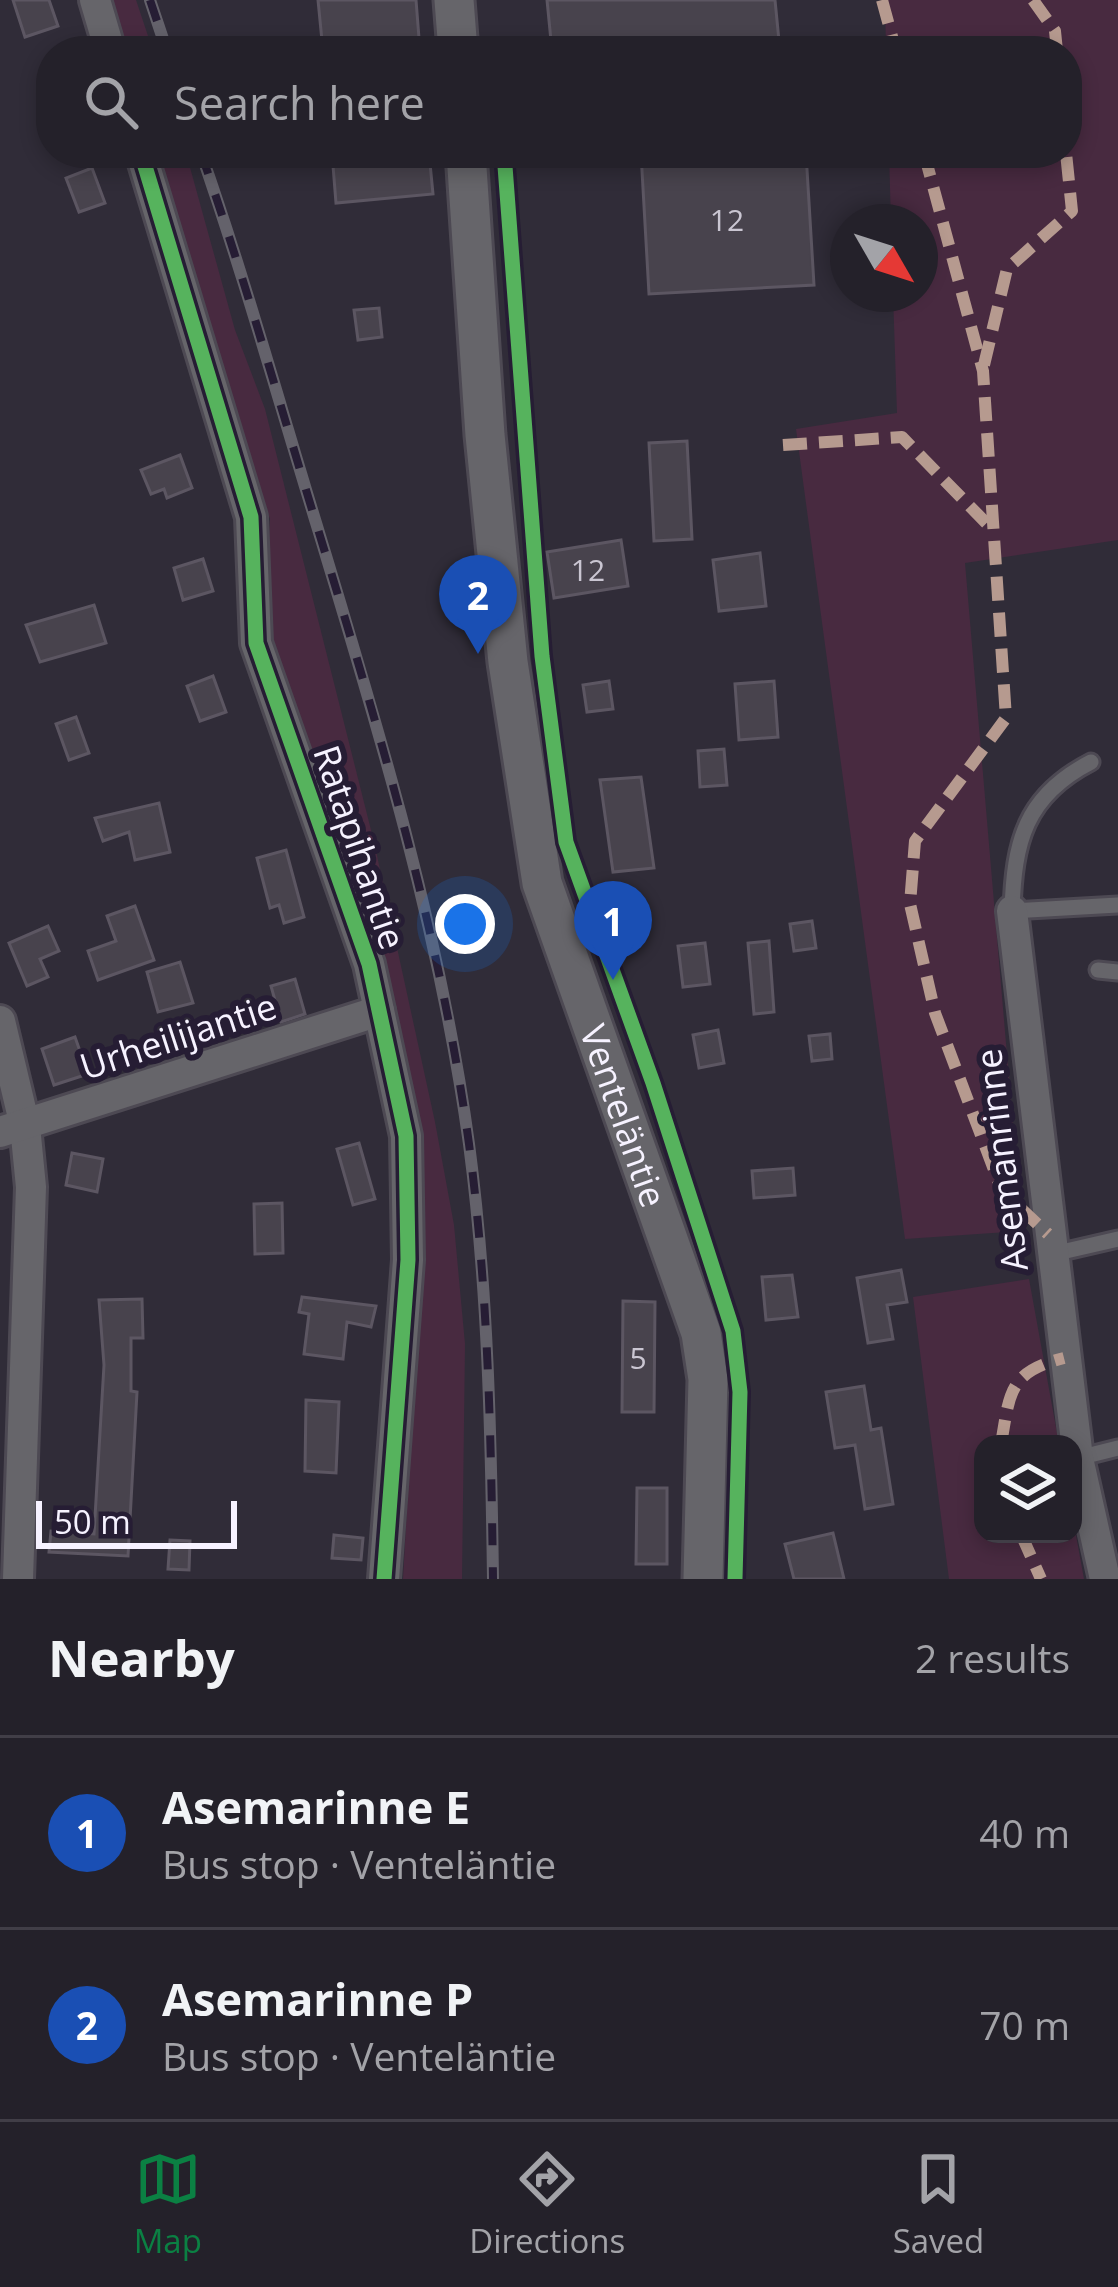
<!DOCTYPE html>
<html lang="en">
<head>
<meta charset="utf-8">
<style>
	:root { --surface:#24212a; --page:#302e36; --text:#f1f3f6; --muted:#a3a3a8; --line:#413e47; --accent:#0b8043 }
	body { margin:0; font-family:"Open Sans",sans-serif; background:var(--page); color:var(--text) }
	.controls { position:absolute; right:36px; bottom:36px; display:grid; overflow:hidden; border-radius:24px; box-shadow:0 6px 18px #0003 }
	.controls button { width:108px; height:108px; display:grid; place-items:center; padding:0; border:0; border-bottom:3px solid var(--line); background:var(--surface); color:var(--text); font:60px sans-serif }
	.compass { position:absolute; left:830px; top:204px; width:108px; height:108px; border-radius:50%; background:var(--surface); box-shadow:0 6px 18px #0003; rotate:129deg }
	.scale { position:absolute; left:36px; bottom:30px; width:201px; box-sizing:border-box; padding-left:12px; border:6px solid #f6f2ff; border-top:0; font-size:33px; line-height:42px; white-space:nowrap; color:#f6f2ff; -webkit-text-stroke:9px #261d34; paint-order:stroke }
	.you { position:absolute; left:465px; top:924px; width:42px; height:42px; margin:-30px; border:9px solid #fff; border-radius:50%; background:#1a73e8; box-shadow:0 0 0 18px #1a73e833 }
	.badge { display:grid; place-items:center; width:78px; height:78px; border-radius:50%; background:var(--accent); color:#fff; font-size:39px; font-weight:700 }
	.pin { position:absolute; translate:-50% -99px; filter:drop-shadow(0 3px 6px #0008) }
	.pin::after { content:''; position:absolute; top:63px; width:42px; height:36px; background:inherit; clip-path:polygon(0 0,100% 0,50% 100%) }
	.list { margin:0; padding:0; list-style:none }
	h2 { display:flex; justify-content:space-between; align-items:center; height:156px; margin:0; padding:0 48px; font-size:51px }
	h2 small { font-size:39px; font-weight:400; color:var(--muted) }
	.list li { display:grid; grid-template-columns:78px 1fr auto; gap:36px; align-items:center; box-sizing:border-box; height:192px; padding:0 48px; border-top:3px solid var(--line) }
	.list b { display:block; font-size:45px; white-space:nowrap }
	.list p { margin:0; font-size:39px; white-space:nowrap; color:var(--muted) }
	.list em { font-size:39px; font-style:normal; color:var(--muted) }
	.icon { flex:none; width:66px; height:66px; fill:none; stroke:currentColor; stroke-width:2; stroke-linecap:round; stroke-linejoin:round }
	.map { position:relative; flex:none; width:1118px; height:1579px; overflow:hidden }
	.search { position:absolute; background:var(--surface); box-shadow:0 6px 18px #0003; left:36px; right:36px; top:36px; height:132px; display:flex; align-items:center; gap:30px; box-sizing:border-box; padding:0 42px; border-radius:48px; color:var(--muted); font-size:45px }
	.sheet { height:540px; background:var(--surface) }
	nav { display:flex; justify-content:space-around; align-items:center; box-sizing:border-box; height:168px; border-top:3px solid var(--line); background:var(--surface); font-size:33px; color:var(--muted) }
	nav a { display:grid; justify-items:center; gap:6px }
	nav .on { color:var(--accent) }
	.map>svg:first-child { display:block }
	.green { fill:#482a40 }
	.building { fill:#48434d; stroke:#5c5662; stroke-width:3 }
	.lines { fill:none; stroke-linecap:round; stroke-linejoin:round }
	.service-casing { stroke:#4d4953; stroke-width:21 }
	.minor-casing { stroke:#4d4953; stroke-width:36 }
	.tertiary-casing { stroke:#4d4953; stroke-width:45 }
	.service { stroke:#66656a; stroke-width:15 }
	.minor { stroke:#66656a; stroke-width:30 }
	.tertiary { stroke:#66656a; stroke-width:39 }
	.rail-casing { stroke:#64626b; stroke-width:12 }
	.rail { stroke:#261d34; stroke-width:8; stroke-dasharray:22; stroke-linecap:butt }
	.quiet { stroke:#b69a8f; stroke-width:12; stroke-dasharray:24 12; stroke-linecap:butt }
	.cycleway-casing { stroke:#261d34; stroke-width:22 }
	.cycleway { stroke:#56b35d; stroke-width:15 }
	.labels { text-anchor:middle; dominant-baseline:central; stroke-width:12; stroke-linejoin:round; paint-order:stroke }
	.number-label { font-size:30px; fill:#cac6d2 }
	.street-label { font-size:36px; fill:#f6f2ff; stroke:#261d34 }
</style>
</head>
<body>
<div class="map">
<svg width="1118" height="1579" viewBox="0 0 1118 1579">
	<rect width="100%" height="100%" fill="#302c38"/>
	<g class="green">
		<polygon points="110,0 136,0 153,51 125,51"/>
		<polygon points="885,0 1118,0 1118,540 965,563 1022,1231 905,1239 796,429 897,413 893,294 920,294 920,222 891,222 889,153 1067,153 1067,51 886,51"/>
		<polygon points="155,153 186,153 235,330 265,409 374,842 435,1122 454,1225 465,1344 462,1579 403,1579 421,1257 369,923 316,760 274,660 265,617 270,519"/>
		<polygon points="1029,1279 1059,1444 983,1444 983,1534 1073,1534 1073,1519 1084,1579 949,1579 913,1297"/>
	</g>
	<g class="building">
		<polygon points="13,0 49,0 58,26 25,37"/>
		<polygon points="318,0 416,0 420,51 323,51"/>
		<polygon points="547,0 775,0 780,51 552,51"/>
		<polygon points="332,153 429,153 433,194 336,203"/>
		<polygon points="641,153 806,153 814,285 649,294"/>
		<polygon points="92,168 105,203 79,212 66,178"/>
		<polygon points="379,308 382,337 358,340 354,310"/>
		<polygon points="687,441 692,539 654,541 649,443"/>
		<polygon points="180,455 192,488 167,498 164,489 151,494 141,470"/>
		<polygon points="621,540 628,586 554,598 547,552"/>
		<polygon points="760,553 766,606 719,611 713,560"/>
		<polygon points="203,559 213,591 183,600 174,568"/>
		<polygon points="94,605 106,643 40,662 26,625"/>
		<polygon points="213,676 226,712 200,721 187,686"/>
		<polygon points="609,681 613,709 587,712 583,685"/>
		<polygon points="774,681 778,737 739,740 735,684"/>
		<polygon points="76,717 89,753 69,760 56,724"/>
		<polygon points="724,749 727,785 700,787 698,751"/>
		<polygon points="641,777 654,868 613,872 600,780"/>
		<polygon points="159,803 170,852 135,860 129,832 103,841 95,818"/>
		<polygon points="286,850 304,917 284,923 279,905 270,908 257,858"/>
		<polygon points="135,906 154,960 98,980 88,951 116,941 107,916"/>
		<polygon points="812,921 816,948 794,951 790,924"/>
		<polygon points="48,926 59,951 40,959 48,977 27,986 9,943"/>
		<polygon points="769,941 774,1012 754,1014 748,943"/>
		<polygon points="705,943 710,984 683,987 678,946"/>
		<polygon points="180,962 193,1003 158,1012 147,972"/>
		<polygon points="295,979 305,1014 281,1022 271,986"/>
		<polygon points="718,1030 724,1063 699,1068 693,1035"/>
		<polygon points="830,1034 832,1059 812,1061 809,1036"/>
		<polygon points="75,1037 88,1074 54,1085 42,1049"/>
		<polygon points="359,1143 375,1199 353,1205 337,1149"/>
		<polygon points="72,1153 103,1159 97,1192 66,1185"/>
		<polygon points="793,1168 795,1195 754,1198 752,1171"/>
		<polygon points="282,1203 283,1253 255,1254 254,1204"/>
		<polygon points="901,1270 907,1302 887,1305 893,1339 868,1343 857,1278"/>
		<polygon points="792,1275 798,1317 766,1320 762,1277"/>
		<polygon points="302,1297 376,1306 371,1327 347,1322 343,1359 304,1354 309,1314 299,1312"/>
		<polygon points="142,1299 143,1338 131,1338 131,1391 137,1392 128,1556 49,1552 51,1531 94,1534 104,1365 99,1300"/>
		<polygon points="623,1301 655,1302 654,1412 622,1412"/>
		<polygon points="864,1386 871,1430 881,1428 893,1504 865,1509 855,1445 835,1448 826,1392"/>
		<polygon points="306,1400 339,1402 336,1473 305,1471"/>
		<polygon points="637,1488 667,1488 667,1564 636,1564"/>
		<polygon points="833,1533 844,1579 794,1579 785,1544"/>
		<polygon points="334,1535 363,1538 361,1560 332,1558"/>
		<polygon points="170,1540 190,1541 189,1570 168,1569"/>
	</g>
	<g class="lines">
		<g class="service-casing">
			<g id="service">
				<path d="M1091 762C1025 796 1014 842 1012 911L1118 905"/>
				<polyline points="1098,970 1118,972"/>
				<polyline points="1053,1254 1118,1239"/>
				<polyline points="1078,1458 1118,1448"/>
			</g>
		</g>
		<g class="minor-casing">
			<g id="minor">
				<polyline points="95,0 110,51"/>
				<polyline points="141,153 251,517 256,643 369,964 406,1136 408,1260 384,1579"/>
				<polyline points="1012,911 1078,1458 1105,1579"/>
				<polyline points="0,1021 25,1126 31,1187 18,1579"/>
				<polyline points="0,1132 379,1011"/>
			</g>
		</g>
		<g class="tertiary-casing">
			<g id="tertiary">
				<polyline points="454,0 458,51"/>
				<path id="s1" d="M466 153 485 435 508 662 542 883 701 1333 708 1379 703 1579"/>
			</g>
		</g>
		<use href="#service" class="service"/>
		<use href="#minor" class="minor"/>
		<use href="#tertiary" class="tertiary"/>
		<g class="rail-casing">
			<g id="rail">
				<polyline points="150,0 167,51"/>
				<path d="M201 153C244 276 279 402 317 526 379 730 440 932 469 1144 488 1288 491 1433 493 1579"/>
			</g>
		</g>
		<use href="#rail" class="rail"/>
		<g class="quiet">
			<polyline points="882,0 896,51"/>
			<polyline points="1033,0 1055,31 1057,51"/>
			<polyline points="924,153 983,371 1006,718 915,841 910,904 935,1013 1002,1191 1048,1234"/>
			<polyline points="984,365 1007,269 1072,211 1066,153"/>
			<polyline points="783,445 902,437 993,530"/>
			<path d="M1001 1444C1010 1393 1008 1372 1064 1358"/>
			<polyline points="1021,1534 1041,1579"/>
		</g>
		<g class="cycleway-casing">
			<g id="cycleway">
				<polyline points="141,153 251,517 256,643 369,964 406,1136 408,1260 384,1579"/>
				<polyline points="504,153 542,656 566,842 653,1083 733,1331 740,1392 735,1579"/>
			</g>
		</g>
		<use href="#cycleway" class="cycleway"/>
	</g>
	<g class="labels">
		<g class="number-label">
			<text x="727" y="219">12</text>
			<text x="588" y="569">12</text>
			<text x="638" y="1357">5</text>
		</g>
		<g class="street-label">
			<text transform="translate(360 847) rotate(71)">Ratapihantie</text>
			<text transform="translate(178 1036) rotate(-18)">Urheilijantie</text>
			<text stroke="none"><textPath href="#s1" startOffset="981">Venteläntie</textPath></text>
			<text transform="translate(1001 1160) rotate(-97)">Asemanrinne</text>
		</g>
	</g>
</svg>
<div class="controls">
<button><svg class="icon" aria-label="layers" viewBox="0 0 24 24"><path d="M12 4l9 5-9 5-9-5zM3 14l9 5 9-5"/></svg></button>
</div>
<svg class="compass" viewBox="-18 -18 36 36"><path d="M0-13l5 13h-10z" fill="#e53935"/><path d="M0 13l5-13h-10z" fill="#a3a3a8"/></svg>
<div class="scale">50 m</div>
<div class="you"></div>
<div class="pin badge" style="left:613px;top:980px;background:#1a4fb4">1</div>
<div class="pin badge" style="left:478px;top:654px;background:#1a4fb4">2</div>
<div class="search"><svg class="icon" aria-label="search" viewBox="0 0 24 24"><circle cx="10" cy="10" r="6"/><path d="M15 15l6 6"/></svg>Search here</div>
</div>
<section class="sheet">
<h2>Nearby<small>2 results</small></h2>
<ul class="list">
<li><span class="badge" style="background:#1a4fb4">1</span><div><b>Asemarinne E</b><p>Bus stop · Venteläntie</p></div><em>40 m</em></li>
<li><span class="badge" style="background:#1a4fb4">2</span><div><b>Asemarinne P</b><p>Bus stop · Venteläntie</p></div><em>70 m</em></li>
</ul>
</section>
<nav>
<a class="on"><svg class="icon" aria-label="map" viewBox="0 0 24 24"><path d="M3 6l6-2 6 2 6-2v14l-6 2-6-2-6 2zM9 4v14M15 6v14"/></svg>Map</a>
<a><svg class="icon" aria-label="directions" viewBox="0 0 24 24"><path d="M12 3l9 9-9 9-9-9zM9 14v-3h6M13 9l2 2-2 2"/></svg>Directions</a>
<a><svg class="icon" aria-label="saved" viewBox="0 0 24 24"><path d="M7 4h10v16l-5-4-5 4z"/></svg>Saved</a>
</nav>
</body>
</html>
